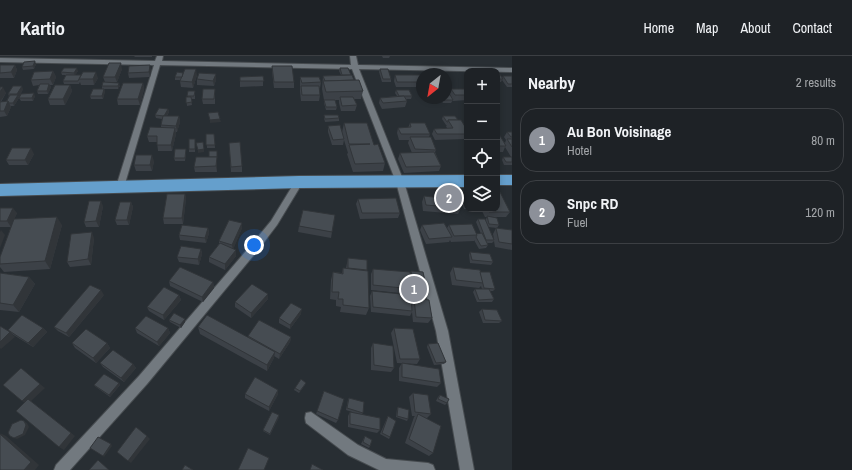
<!DOCTYPE html>
<html lang="en">
<head>
<meta charset="utf-8">
<style>
	:root { --surface:#1e2226; --page:#2b2f32; --text:#f1f3f6; --muted:#a1a4a7; --line:#3c3f43; --accent:#8c9099 }
	body { margin:0; font-family:"Archivo Narrow",sans-serif; background:var(--page); color:var(--text) }
	.controls { position:absolute; right:12px; top:12px; display:grid; overflow:hidden; border-radius:8px; box-shadow:0 2px 6px #0003 }
	.controls button { width:36px; height:36px; display:grid; place-items:center; padding:0; border:0; border-bottom:1px solid var(--line); background:var(--surface); color:var(--text); font:20px sans-serif }
	.compass { position:absolute; left:416px; top:12px; width:36px; height:36px; border-radius:50%; background:var(--surface); box-shadow:0 2px 6px #0003; rotate:211deg }
	.you { position:absolute; left:254px; top:189px; width:14px; height:14px; margin:-10px; border:3px solid #fff; border-radius:50%; background:#1a73e8; box-shadow:0 0 0 6px #1a73e833 }
	.badge { display:grid; place-items:center; width:26px; height:26px; border-radius:50%; background:var(--accent); color:#fff; font-size:13px; font-weight:700 }
	.pin { position:absolute; translate:-50% -50%; border:2px solid #fff; box-shadow:0 1px 4px #0006 }
	.list { margin:0; padding:0; list-style:none }
	h2 { display:flex; justify-content:space-between; align-items:center; height:52px; margin:0; padding:0 16px; font-size:17px }
	h2 small { font-size:13px; font-weight:400; color:var(--muted) }
	.list li { display:grid; grid-template-columns:26px 1fr auto; gap:12px; align-items:center; box-sizing:border-box; height:64px; margin:0 8px 8px; padding:0 8px; border:1px solid var(--line); border-radius:16px }
	.list b { display:block; font-size:15px; white-space:nowrap }
	.list p { margin:0; font-size:13px; white-space:nowrap; color:var(--muted) }
	.list em { font-size:13px; font-style:normal; color:var(--muted) }
	.icon { flex:none; width:22px; height:22px; fill:none; stroke:currentColor; stroke-width:2; stroke-linecap:round; stroke-linejoin:round }
	.map { position:relative; flex:none; width:512px; height:414px; overflow:hidden }
	header { display:flex; align-items:center; gap:24px; box-sizing:border-box; height:56px; padding:0 20px; background:var(--surface); border-bottom:1px solid var(--line) }
	header strong { font-size:19px }
	nav { display:flex; gap:22px; margin-inline-start:auto; font-size:14px }
	main { display:flex }
	aside { flex:1; background:var(--surface) }
	.map>svg:first-child { display:block }
	.lines { fill:none; stroke-linecap:round; stroke-linejoin:round }
	.street-casing { stroke:#464b4f; stroke-width:2 }
	.highway-casing { stroke:#464b4f; stroke-width:2 }
	.street { fill:#72797f; fill-rule:evenodd }
	.highway { fill:#659fcc; fill-rule:evenodd }
	.wall { fill:#3c4147 }
	.shaded-wall { fill:#313539 }
	.building { fill:#464c52; stroke:#313539 }
</style>
</head>
<body>
<header>
<strong>Kartio</strong>
<nav><a>Home</a><a>Map</a><a>About</a><a>Contact</a></nav>
</header>
<main>
<div class="map">
<svg width="512" height="414" viewBox="0 0 512 414">
	<rect width="100%" height="100%" fill="#282e33"/>
	<g class="lines">
		<g class="street-casing">
			<g id="street">
				<polygon points="157,0 163,0 162,5 351,9 350,0 356,0 358,9 512,12 512,16 359,13 404,126 448,275 474,414 460,414 436,275 396,126 352,13 160,9 124,131 120,134 116,131 154,9 0,6 0,2 155,5"/>
				<polygon points="299,123 303,126 277,169 258,194 147,328 70,414 54,414 56,409 139,320 252,188 271,165 296,124"/>
				<polygon points="311,356 358,389 386,403 428,407 433,409 435,414 379,414 348,399 306,367 305,362 306,357"/>
			</g>
		</g>
		<g class="highway-casing">
			<g id="highway">
				<polygon points="467,119 467,131 299,132 0,140 0,128 299,120"/>
				<rect x="497" y="119" width="15" height="10"/>
			</g>
		</g>
		<use href="#street" class="street"/>
		<use href="#highway" class="highway"/>
	</g>
	<g class="wall">
		<polygon points="134,0 152,0 152,1 135,1"/>
		<polygon points="382,0 390,0 389,2 383,2"/>
		<polygon points="36,8 34,13 23,14 22,11"/>
		<polygon points="0,9 15,9 17,14 14,22 0,22"/>
		<polygon points="272,10 294,26 294,32 274,32 272,15"/>
		<polygon points="340,12 351,19 363,35 361,43 354,43 357,49 355,55 341,55 339,47 339,44 335,44 337,51 336,54 326,54 324,47 324,44 322,33 323,20 341,19 339,15"/>
		<polygon points="122,13 117,26 107,26 120,30 118,33 104,33 105,35 103,43 91,43 90,40 102,33 102,30 105,26 103,21"/>
		<polygon points="380,13 391,23 391,26 382,26 379,16"/>
		<polygon points="151,14 150,21 129,22 128,17"/>
		<polygon points="491,14 497,14 502,22 503,20 512,20 512,31 507,31 502,24 501,26 497,26 497,15 491,15"/>
		<polygon points="53,15 56,21 53,29 50,29 51,31 48,38 38,38 37,35 39,29 33,30 31,24"/>
		<polygon points="78,15 75,19 98,22 94,29 81,29 80,26 79,28 64,28 63,25 66,19 62,19 61,16"/>
		<polygon points="197,19 193,32 181,31 180,25 181,24 175,24 175,21"/>
		<polygon points="395,19 422,19 422,31 396,31 394,25"/>
		<polygon points="263,20 263,30 240,31 240,21"/>
		<polygon points="300,21 321,26 320,32 319,32 320,39 319,45 301,45 300,36"/>
		<polygon points="197,23 216,24 214,30 197,29"/>
		<polygon points="143,27 144,33 140,49 118,49 117,43"/>
		<polygon points="70,29 72,35 65,49 50,49 48,43"/>
		<polygon points="0,31 6,37 1,46 6,46 9,40 8,38 23,33 19,41 19,42 14,50 11,50 11,51 7,60 0,61"/>
		<polygon points="215,33 215,48 203,48 202,43"/>
		<polygon points="451,33 467,33 467,44 453,45 453,44 451,47 443,47 440,42 446,42 449,38"/>
		<polygon points="396,34 412,40 411,43 406,43 407,45 405,51 382,53 379,47 380,42 397,40 395,37"/>
		<polygon points="188,35 195,35 195,43 191,43 192,49 187,50 186,41 188,41"/>
		<polygon points="35,40 33,45 21,45 19,42"/>
		<polygon points="168,53 169,56 167,60 179,60 180,66 177,76 176,76 176,78 172,95 158,95 157,86 149,86 147,80 161,71 161,69 162,63 156,62 155,59"/>
		<polygon points="324,59 339,62 339,65 325,66 324,62"/>
		<polygon points="443,60 458,64 467,74 467,81 466,83 435,84 432,78 434,73 447,72 446,70 447,69 446,69 442,63"/>
		<polygon points="497,66 500,72 497,78"/>
		<polygon points="344,67 374,89 385,107 383,115 353,116 347,98 348,97 344,84 343,89 332,89 328,76 328,70 343,80 342,76"/>
		<polygon points="410,67 430,78 429,81 436,94 435,96 441,110 439,115 404,117 398,103 400,97 412,97 408,87 409,84 399,84 397,77 398,72 408,72"/>
		<polygon points="507,76 512,76 512,109 504,109 502,104 503,101 511,101 505,91 503,96 497,96 497,78 505,87 506,84 504,81"/>
		<polygon points="206,78 214,78 215,92 207,92"/>
		<polygon points="195,83 195,96 189,96 189,93"/>
		<polygon points="229,87 242,110 242,116 231,116"/>
		<polygon points="186,93 186,96 185,105 175,105 174,102"/>
		<polygon points="217,95 217,116 195,116 194,111"/>
		<polygon points="34,98 28,109 9,109 6,104"/>
		<polygon points="154,105 152,115 136,115 134,109"/>
		<polygon points="185,138 186,143 183,168 164,168 163,162"/>
		<polygon points="460,138 467,138 467,153 475,153 464,153 459,141"/>
		<polygon points="424,140 461,152 458,158 423,155 422,146"/>
		<polygon points="358,143 400,157 398,162 360,163 356,148"/>
		<polygon points="131,146 133,151 129,169 117,169 115,164"/>
		<polygon points="103,150 99,171 86,171 84,166"/>
		<polygon points="0,152 17,157 14,163 62,169 50,213 4,216 0,211 0,201 11,171 0,171"/>
		<polygon points="481,153 497,153 510,156 506,161 494,161 499,169 497,172 488,171 494,183 493,178 496,172 512,174 512,194 495,191 494,185 492,187 487,187 488,189 486,192 479,193 474,184 474,185 451,186 450,184 449,186 426,188 420,174 422,169 447,172 449,169 476,178 481,178 476,166 478,163 486,166 486,163 487,161 485,161"/>
		<polygon points="242,167 242,172 233,193 236,200 225,214 209,206 209,201 219,188 219,185"/>
		<polygon points="299,170 332,176 331,182 298,176"/>
		<polygon points="208,172 209,177 206,187 180,184 179,179"/>
		<polygon points="94,182 91,209 70,211 67,206"/>
		<polygon points="201,193 202,198 199,209 179,206 177,201"/>
		<polygon points="470,196 493,206 491,209 470,207 469,199"/>
		<polygon points="348,202 367,214 369,252 366,259 340,256 341,251 336,250 336,244 330,243 331,224 333,216 342,217 343,212 346,212"/>
		<polygon points="453,211 480,216 495,233 493,235 490,235 494,243 492,246 477,246 473,236 475,233 482,233 481,230 479,232 452,229 450,217"/>
		<polygon points="373,213 410,217 411,215 427,234 424,239 411,238 411,235 409,238 371,234 371,218"/>
		<polygon points="0,217 29,221 35,228 19,256 0,254"/>
		<polygon points="169,225 213,226 214,232 203,246 170,230"/>
		<polygon points="372,235 411,246 414,242 432,262 428,267 413,266 412,256 410,260 371,256 370,240"/>
		<polygon points="268,238 268,243 251,262 235,251 235,246"/>
		<polygon points="104,239 69,281 58,275 54,271"/>
		<polygon points="179,239 181,244 164,264 149,255 147,251"/>
		<polygon points="482,253 502,265 499,267 483,267 479,256"/>
		<polygon points="301,258 290,273 279,267 279,262"/>
		<polygon points="185,263 185,266 181,272 170,266 169,264"/>
		<polygon points="198,271 248,281 248,280 291,281 290,286 279,303 274,300 274,302 267,315 200,278"/>
		<polygon points="43,272 47,276 33,291 12,278 8,274"/>
		<polygon points="135,272 168,272 170,277 159,290 137,277"/>
		<polygon points="394,272 420,303 417,308 397,307 391,277"/>
		<polygon points="72,287 107,287 110,292 96,307 75,292"/>
		<polygon points="373,287 394,312 391,316 371,314 371,292"/>
		<polygon points="428,288 446,306 444,308 434,309 427,291"/>
		<polygon points="100,307 133,308 136,312 124,326 103,311"/>
		<polygon points="402,307 441,327 437,331 399,325 399,312"/>
		<polygon points="119,327 120,329 110,341 96,331 94,329"/>
		<polygon points="305,329 299,337 294,334 295,332"/>
		<polygon points="278,334 278,338 269,355 245,342 245,338"/>
		<polygon points="324,335 338,364 336,367 316,358"/>
		<polygon points="413,337 431,358 427,362 425,362 433,397 429,400 405,387 414,361 415,360 412,360 409,341"/>
		<polygon points="440,339 447,347 445,349 436,345 438,341"/>
		<polygon points="349,342 363,357 362,358 380,374 377,377 348,371 348,360 350,356 355,357 346,354 348,344"/>
		<polygon points="398,351 408,363 407,365 396,361 397,353"/>
		<polygon points="279,359 279,361 270,379 263,375 263,374"/>
		<polygon points="388,360 390,381 389,383 380,378 387,362"/>
		<polygon points="365,380 370,390 369,392 361,388"/>
	</g>
	<g class="shaded-wall">
		<polygon points="35,5 36,8 34,13 33,10"/>
		<polygon points="121,7 122,13 117,26 115,21"/>
		<polygon points="15,9 17,14 14,22 11,16"/>
		<polygon points="150,9 151,14 150,21 149,16"/>
		<polygon points="77,12 78,15 75,20 74,17"/>
		<polygon points="196,13 197,19 193,32 192,26"/>
		<polygon points="53,15 56,21 53,29 50,23"/>
		<polygon points="96,16 98,22 94,29 93,23"/>
		<polygon points="216,18 216,24 214,30 213,25"/>
		<polygon points="119,27 120,30 118,33 118,30"/>
		<polygon points="143,27 144,33 140,49 138,43"/>
		<polygon points="49,28 51,31 48,38 47,35"/>
		<polygon points="70,29 72,35 65,49 63,43"/>
		<polygon points="22,30 23,33 19,41 17,38"/>
		<polygon points="3,31 6,37 0,46 0,36"/>
		<polygon points="104,33 105,35 103,43 102,40"/>
		<polygon points="34,37 35,40 33,45 32,42"/>
		<polygon points="18,39 19,42 14,50 13,47"/>
		<polygon points="8,45 11,51 7,60 4,55"/>
		<polygon points="168,53 169,56 165,63 164,60"/>
		<polygon points="179,60 180,66 177,76 176,70"/>
		<polygon points="220,63 221,66 210,67 210,64"/>
		<polygon points="175,72 176,78 172,95 171,89"/>
		<polygon points="31,92 34,98 28,109 25,104"/>
		<polygon points="204,93 204,96 198,97 198,94"/>
		<polygon points="152,99 154,105 152,115 150,109"/>
		<polygon points="217,101 217,116 216,110"/>
		<polygon points="185,138 186,143 183,168 182,162"/>
		<polygon points="101,145 103,150 99,171 96,165"/>
		<polygon points="131,146 133,151 129,169 127,164"/>
		<polygon points="13,152 17,157 11,171 7,165"/>
		<polygon points="57,161 62,169 50,213 45,205"/>
		<polygon points="242,167 242,172 233,194 232,189"/>
		<polygon points="208,172 209,177 206,187 205,182"/>
		<polygon points="1,174 5,179 0,192 0,176"/>
		<polygon points="92,176 94,182 91,209 88,203"/>
		<polygon points="201,193 202,198 199,209 198,203"/>
		<polygon points="236,194 236,200 225,214 225,208"/>
		<polygon points="29,221 35,228 19,256 13,249"/>
		<polygon points="213,226 214,232 203,246 202,241"/>
		<polygon points="101,234 104,239 69,281 66,277"/>
		<polygon points="268,238 268,243 251,262 251,257"/>
		<polygon points="179,239 181,244 164,264 163,259"/>
		<polygon points="302,253 301,258 290,273 290,269"/>
		<polygon points="185,263 185,266 181,272 180,269"/>
		<polygon points="43,272 47,276 33,291 28,287"/>
		<polygon points="168,272 170,277 159,290 157,286"/>
		<polygon points="10,276 15,281 1,293 0,292 0,286"/>
		<polygon points="291,281 290,286 279,303 280,298"/>
		<polygon points="107,287 110,292 96,307 93,302"/>
		<polygon points="275,296 274,302 267,315 267,309"/>
		<polygon points="133,308 136,312 124,326 121,322"/>
		<polygon points="119,327 120,329 110,341 109,339"/>
		<polygon points="40,328 45,332 31,345 75,380 64,394 59,391 27,349 22,345"/>
		<polygon points="278,334 278,338 269,355 269,351"/>
		<polygon points="279,359 279,361 270,379 270,378"/>
		<polygon points="24,365 27,367 29,371 25,379 17,383 14,382"/>
		<polygon points="0,377 6,380 39,409 35,414 24,414"/>
		<polygon points="147,380 150,383 131,407 128,405"/>
		<polygon points="111,388 112,390 104,401 103,400"/>
	</g>
	<g class="building">
		<polygon points="35,5 33,10 22,11 24,6"/>
		<polygon points="109,7 121,7 115,21 103,21"/>
		<polygon points="0,9 15,9 11,16 0,17"/>
		<polygon points="150,9 149,16 128,17 129,10"/>
		<polygon points="272,10 292,10 294,26 274,26"/>
		<polygon points="64,12 77,12 74,17 61,16"/>
		<polygon points="340,12 348,12 351,19 342,19"/>
		<polygon points="185,13 196,13 192,26 180,25"/>
		<polygon points="380,13 388,13 391,23 383,23"/>
		<polygon points="491,14 497,14 503,23 497,23 497,15 491,15"/>
		<polygon points="53,15 50,23 31,24 34,16"/>
		<polygon points="83,16 96,16 93,23 79,23"/>
		<polygon points="177,16 183,17 182,21 175,21"/>
		<polygon points="199,17 216,18 213,25 197,23"/>
		<polygon points="66,19 81,19 78,25 63,25"/>
		<polygon points="352,19 354,24 325,25 323,20"/>
		<polygon points="395,19 422,19 422,26 397,26"/>
		<polygon points="263,20 264,25 240,25 240,21"/>
		<polygon points="503,20 512,20 512,28 508,28"/>
		<polygon points="300,21 319,21 321,26 302,27"/>
		<polygon points="359,24 363,35 326,36 323,25"/>
		<polygon points="103,26 119,27 118,30 102,30"/>
		<polygon points="123,27 143,27 138,43 117,43"/>
		<polygon points="40,28 49,28 47,35 37,35"/>
		<polygon points="55,29 70,29 63,43 48,43"/>
		<polygon points="13,30 22,30 17,38 8,38"/>
		<polygon points="301,30 319,30 320,39 302,39"/>
		<polygon points="0,31 3,31 0,36"/>
		<polygon points="93,33 104,33 102,40 90,40"/>
		<polygon points="203,33 215,33 214,43 202,43"/>
		<polygon points="451,33 467,33 467,39 455,39"/>
		<polygon points="396,34 409,34 412,40 399,40"/>
		<polygon points="188,35 195,35 194,40 187,40"/>
		<polygon points="34,37 32,42 19,42 21,38"/>
		<polygon points="446,37 449,37 453,44 444,44 443,42 446,42"/>
		<polygon points="10,39 18,39 13,47 9,47 8,45 6,46"/>
		<polygon points="404,40 407,45 383,47 380,42"/>
		<polygon points="186,41 191,41 192,46 186,47"/>
		<polygon points="340,41 353,41 357,49 342,50"/>
		<polygon points="324,44 335,44 337,51 326,51"/>
		<polygon points="8,45 4,55 0,55 0,46"/>
		<polygon points="159,52 168,53 164,60 155,59"/>
		<polygon points="218,56 220,63 210,64 208,57"/>
		<polygon points="324,59 338,59 339,62 325,63"/>
		<polygon points="163,60 179,60 176,70 161,69"/>
		<polygon points="443,60 455,60 458,64 448,64 448,66 447,66"/>
		<polygon points="448,64 461,64 467,74 467,78 437,78 434,73 453,72"/>
		<polygon points="497,66 500,72 497,72"/>
		<polygon points="344,67 367,67 374,89 378,88 385,107 355,108 349,89 370,88 349,88"/>
		<polygon points="410,67 425,67 430,78 401,78 398,72 411,71"/>
		<polygon points="340,69 344,83 333,84 328,70"/>
		<polygon points="150,71 175,72 171,89 157,89 157,80 147,80"/>
		<polygon points="507,76 512,76 512,81 511,81"/>
		<polygon points="206,78 214,78 215,89 206,89"/>
		<polygon points="497,78 499,78 506,90 497,90"/>
		<polygon points="410,81 431,81 436,94 415,93"/>
		<rect x="189" y="83" width="6" height="10"/>
		<polygon points="507,83 512,83 512,91"/>
		<polygon points="203,86 204,93 198,94 196,87"/>
		<polygon points="240,86 242,110 231,111 229,87"/>
		<polygon points="12,92 31,92 25,104 6,104"/>
		<polygon points="175,93 186,93 185,102 174,102"/>
		<rect x="209" y="95" width="8" height="6"/>
		<polygon points="434,96 441,110 406,111 400,97"/>
		<polygon points="136,99 152,99 150,109 134,109"/>
		<polygon points="196,101 217,101 216,110 194,111"/>
		<polygon points="503,101 512,101 512,106 506,106"/>
		<polygon points="497,136 500,136 510,156 489,156 487,153 497,153"/>
		<polygon points="167,138 185,138 182,162 163,162"/>
		<polygon points="460,138 467,138 467,150 465,150"/>
		<polygon points="424,140 459,144 461,152 426,149"/>
		<polygon points="396,142 400,157 362,157 358,143"/>
		<polygon points="89,145 101,145 96,165 84,166"/>
		<polygon points="120,146 131,146 127,164 115,164"/>
		<polygon points="0,152 13,152 7,165 0,165"/>
		<polygon points="303,154 335,159 332,176 299,170"/>
		<polygon points="487,160 497,162 499,169 489,168"/>
		<polygon points="57,161 45,205 0,208 0,201 14,163"/>
		<polygon points="478,163 485,163 494,184 486,184"/>
		<polygon points="229,164 242,167 232,189 219,185"/>
		<polygon points="444,167 452,181 429,183 422,169"/>
		<polygon points="472,168 477,179 454,180 449,169"/>
		<polygon points="182,169 208,172 205,182 179,179"/>
		<polygon points="496,172 512,174 512,188 499,186"/>
		<polygon points="92,176 88,203 67,206 71,178"/>
		<polygon points="482,177 488,189 481,190 476,181 477,179 476,178"/>
		<polygon points="220,187 236,194 225,208 209,201"/>
		<polygon points="181,190 201,193 198,203 177,201"/>
		<polygon points="470,196 490,198 493,206 472,204"/>
		<polygon points="348,202 367,204 367,214 348,212"/>
		<polygon points="180,211 213,226 202,241 169,225"/>
		<polygon points="453,211 480,214 483,227 456,224"/>
		<polygon points="343,212 368,215 369,252 343,249 343,243 338,243 339,236 332,236 333,216 343,218"/>
		<polygon points="373,213 410,216 412,233 373,229"/>
		<polygon points="411,215 423,216 427,234 414,233"/>
		<polygon points="480,216 490,216 495,233 484,232"/>
		<polygon points="0,217 29,221 13,249 0,247"/>
		<polygon points="252,228 268,238 251,257 235,246"/>
		<polygon points="90,229 101,234 66,277 54,271"/>
		<polygon points="164,231 179,239 163,259 147,251"/>
		<polygon points="475,233 489,233 494,243 479,244"/>
		<polygon points="372,235 411,239 412,255 373,251"/>
		<polygon points="414,242 429,244 432,262 416,261"/>
		<polygon points="291,247 302,253 290,269 279,262"/>
		<polygon points="482,253 497,254 502,265 485,264"/>
		<polygon points="174,257 185,263 180,269 169,264"/>
		<polygon points="22,259 43,272 28,287 8,274"/>
		<polygon points="207,259 275,296 267,309 198,271"/>
		<polygon points="146,260 168,272 157,286 135,272"/>
		<polygon points="259,264 291,281 280,298 248,280"/>
		<polygon points="0,270 10,276 0,286"/>
		<polygon points="394,272 413,273 420,303 400,303"/>
		<polygon points="86,273 107,287 93,302 72,287"/>
		<polygon points="373,287 393,290 394,312 374,309"/>
		<polygon points="438,287 446,306 436,307 428,288"/>
		<polygon points="113,294 133,308 121,322 100,307"/>
		<polygon points="402,307 439,313 441,327 402,321"/>
		<polygon points="21,312 40,328 22,345 3,329"/>
		<polygon points="104,318 119,327 109,339 94,329"/>
		<polygon points="255,321 278,334 269,351 245,338"/>
		<polygon points="301,323 306,327 300,335 295,332"/>
		<polygon points="324,335 344,343 338,364 317,355"/>
		<polygon points="413,337 428,339 431,358 415,356"/>
		<polygon points="440,339 449,343 447,347 438,343"/>
		<polygon points="349,342 364,346 363,357 347,352"/>
		<polygon points="28,343 71,377 59,391 16,355"/>
		<polygon points="398,351 409,354 408,363 397,360"/>
		<polygon points="272,356 279,359 270,378 263,374"/>
		<polygon points="350,356 380,362 380,374 350,368"/>
		<polygon points="418,358 441,370 433,397 409,383"/>
		<polygon points="388,360 396,365 390,381 382,377"/>
		<polygon points="21,364 24,365 26,369 23,378 14,382 10,380 8,377 12,368"/>
		<polygon points="136,371 147,380 128,405 117,396"/>
		<polygon points="0,378 31,406 24,414 0,414"/>
		<polygon points="365,380 372,384 370,390 363,386"/>
		<polygon points="98,381 111,388 103,400 90,392"/>
		<polygon points="248,392 269,402 264,414 238,414"/>
		<polygon points="98,404 109,414 89,414"/>
		<polygon points="312,408 323,414 310,414"/>
		<polygon points="185,409 193,414 182,414"/>
	</g>
</svg>
<div class="controls">
<button>+</button>
<button>−</button>
<button><svg class="icon" aria-label="locate" viewBox="0 0 24 24"><circle cx="12" cy="12" r="6"/><path d="M12 2v4M12 18v4M2 12h4M18 12h4"/></svg></button>
<button><svg class="icon" aria-label="layers" viewBox="0 0 24 24"><path d="M12 4l9 5-9 5-9-5zM3 14l9 5 9-5"/></svg></button>
</div>
<svg class="compass" viewBox="-18 -18 36 36"><path d="M0-13l5 13h-10z" fill="#e53935"/><path d="M0 13l5-13h-10z" fill="#a1a4a7"/></svg>
<div class="you"></div>
<div class="pin badge" style="left:414px;top:233px">1</div>
<div class="pin badge" style="left:449px;top:142px">2</div>
</div>
<aside>
<h2>Nearby<small>2 results</small></h2>
<ul class="list">
<li><span class="badge">1</span><div><b>Au Bon Voisinage</b><p>Hotel</p></div><em>80 m</em></li>
<li><span class="badge">2</span><div><b>Snpc RD</b><p>Fuel</p></div><em>120 m</em></li>
</ul>
</aside>
</main>
</body>
</html>
